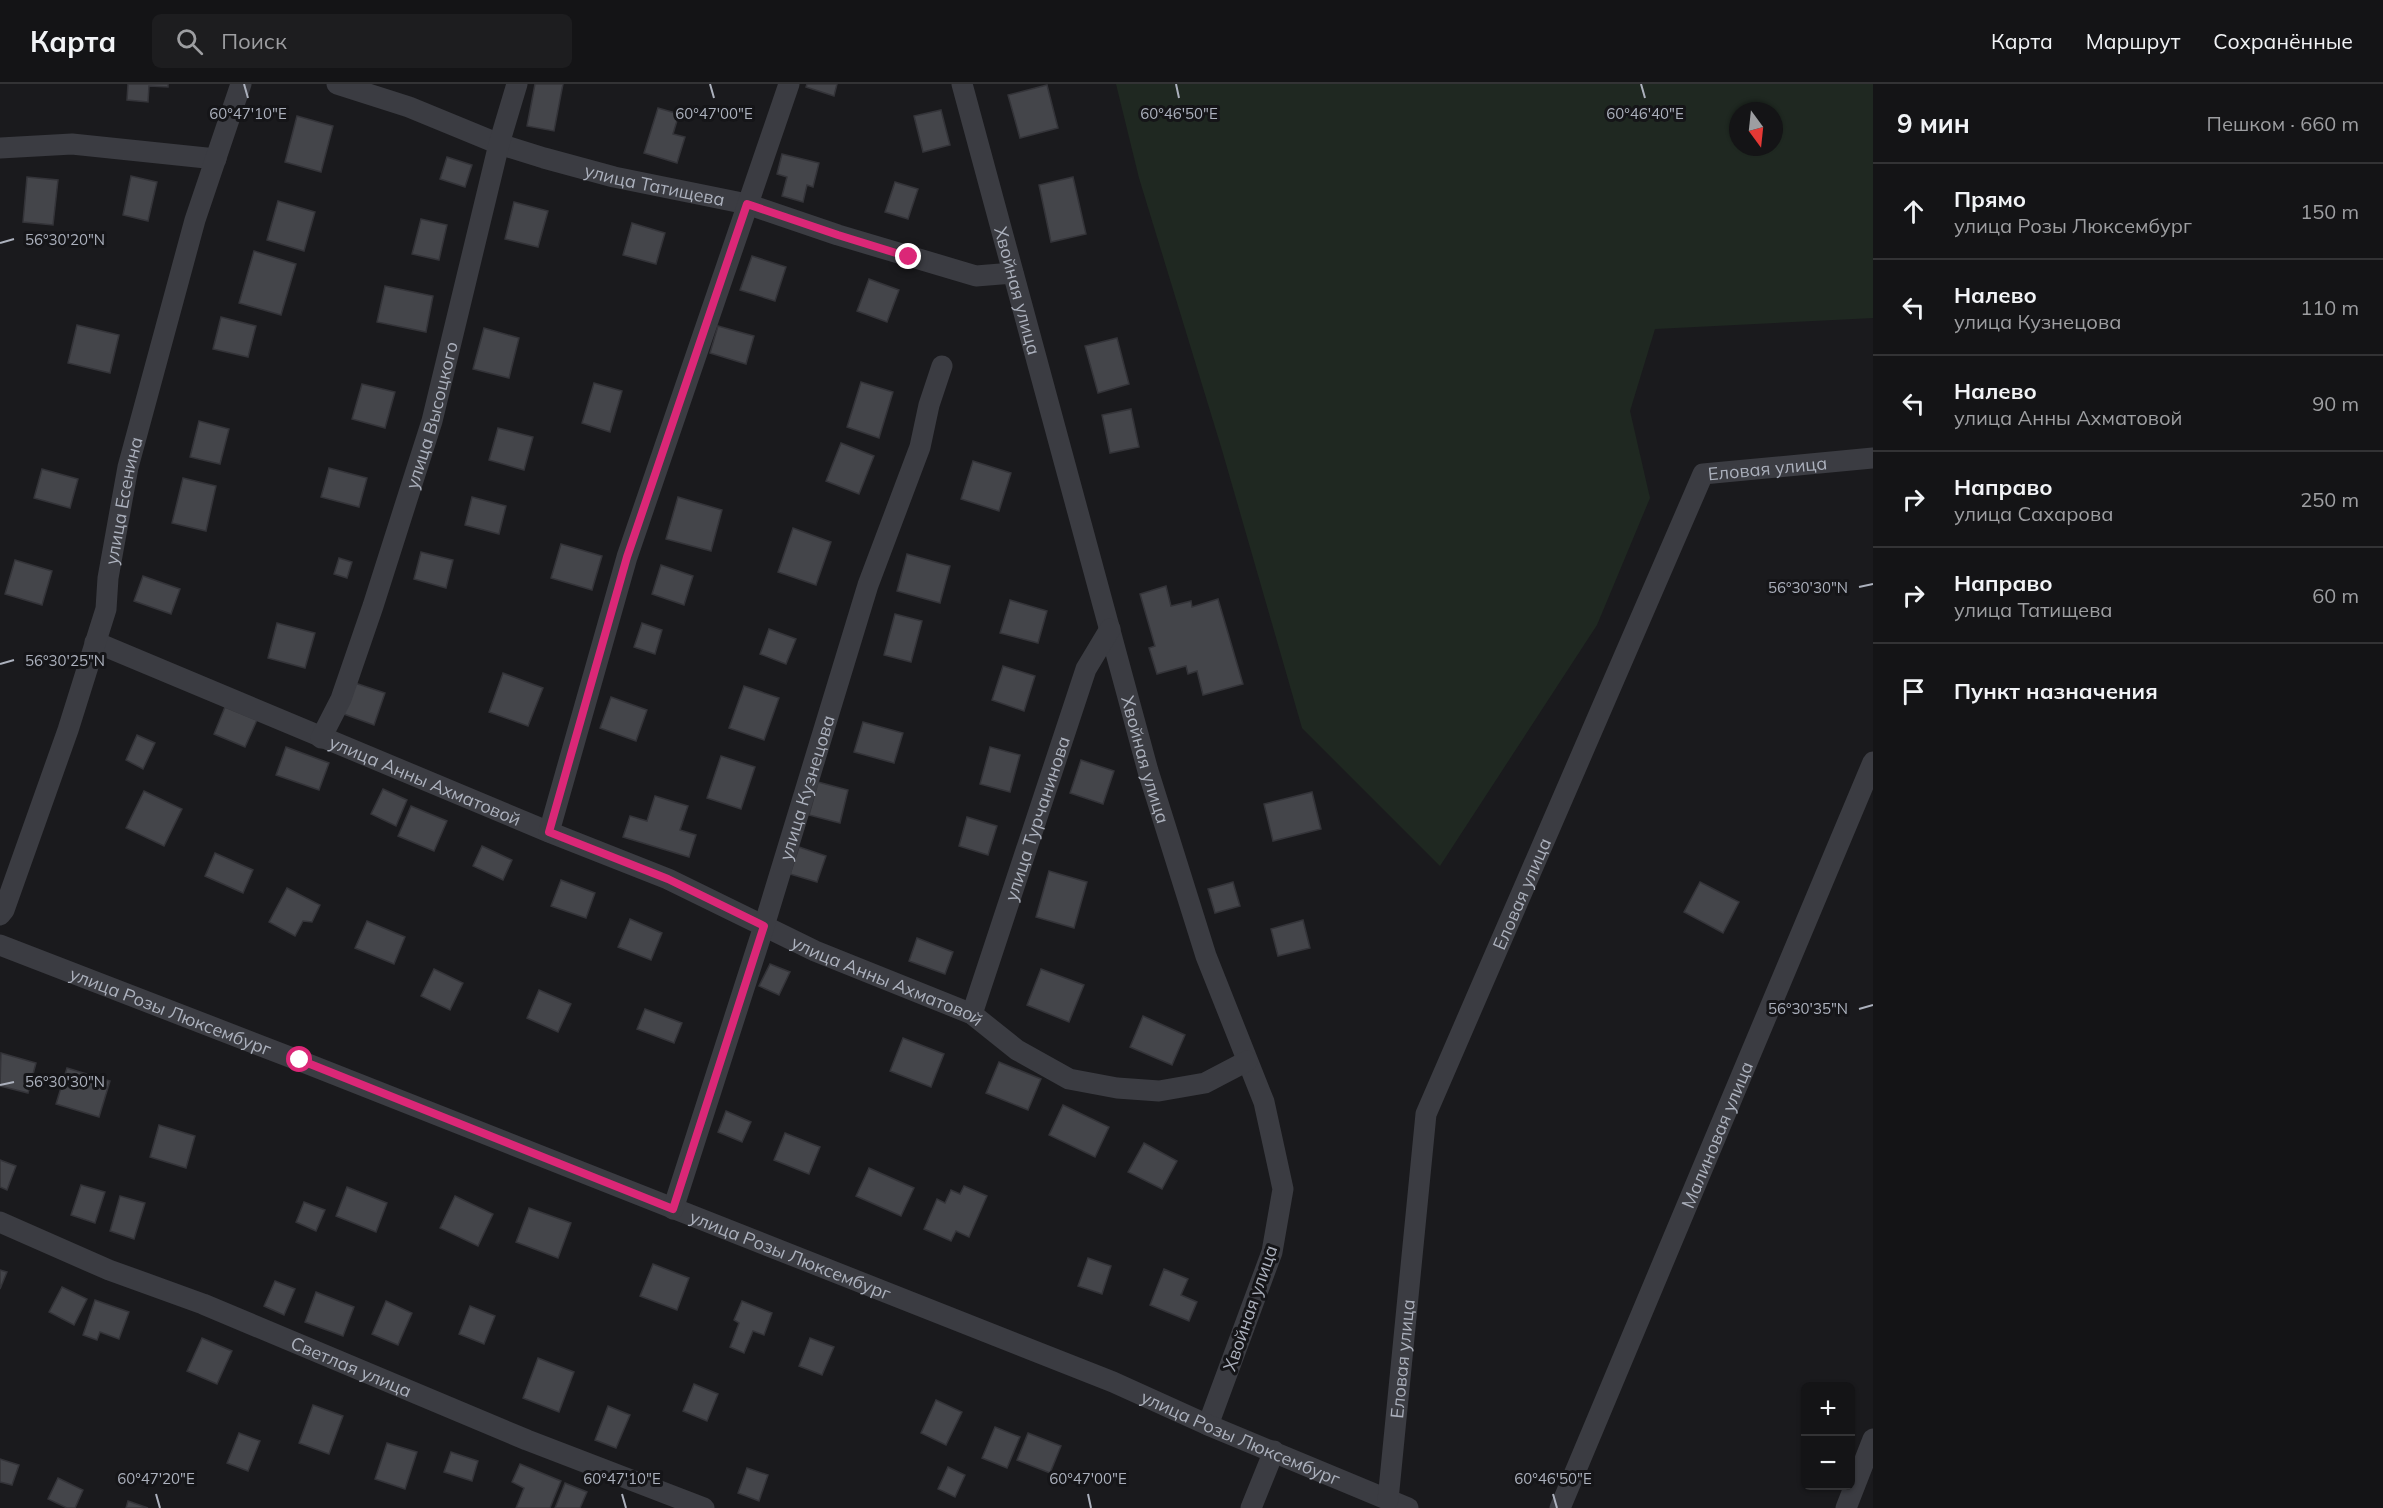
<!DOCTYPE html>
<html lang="ru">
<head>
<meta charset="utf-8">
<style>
	:root { --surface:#141416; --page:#1d1d1f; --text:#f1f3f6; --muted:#9d9ea1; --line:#333335 }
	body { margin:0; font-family:Mulish,sans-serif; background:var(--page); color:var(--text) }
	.controls { position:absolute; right:18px; bottom:18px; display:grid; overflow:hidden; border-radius:9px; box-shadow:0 2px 4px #0004 }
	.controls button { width:54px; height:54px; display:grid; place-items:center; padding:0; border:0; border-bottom:2px solid var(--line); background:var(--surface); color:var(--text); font:30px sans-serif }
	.compass { position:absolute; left:1729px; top:18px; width:54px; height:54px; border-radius:50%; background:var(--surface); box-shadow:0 2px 4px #0004; rotate:165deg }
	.stop { position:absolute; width:18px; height:18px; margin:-14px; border:4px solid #db2777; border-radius:50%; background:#fff }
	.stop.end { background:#db2777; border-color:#fff; box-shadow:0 2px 6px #0008 }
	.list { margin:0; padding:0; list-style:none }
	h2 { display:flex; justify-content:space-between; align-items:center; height:78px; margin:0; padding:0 24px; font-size:26px }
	h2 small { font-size:20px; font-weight:400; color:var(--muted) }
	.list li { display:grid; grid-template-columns:39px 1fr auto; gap:18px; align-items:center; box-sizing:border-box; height:96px; padding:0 24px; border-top:2px solid var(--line) }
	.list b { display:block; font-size:22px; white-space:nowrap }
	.list p { margin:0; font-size:20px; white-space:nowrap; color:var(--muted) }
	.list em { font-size:20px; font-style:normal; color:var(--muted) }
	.icon { flex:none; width:33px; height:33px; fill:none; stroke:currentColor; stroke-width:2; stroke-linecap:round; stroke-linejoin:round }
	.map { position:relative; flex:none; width:1873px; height:1424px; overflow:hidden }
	header { display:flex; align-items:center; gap:36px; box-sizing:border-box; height:84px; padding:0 30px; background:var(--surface); border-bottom:2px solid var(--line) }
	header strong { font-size:28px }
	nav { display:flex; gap:33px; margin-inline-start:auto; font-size:21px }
	.search { width:420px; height:54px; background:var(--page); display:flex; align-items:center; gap:15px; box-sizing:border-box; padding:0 21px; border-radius:9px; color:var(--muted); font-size:22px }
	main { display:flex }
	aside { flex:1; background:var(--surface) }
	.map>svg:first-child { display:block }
	.green { fill:#1f2821; fill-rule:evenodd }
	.building { fill:#44454a; stroke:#343439; stroke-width:1.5 }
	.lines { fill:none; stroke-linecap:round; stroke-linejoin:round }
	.minor { stroke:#3b3c42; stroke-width:21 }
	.route { stroke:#db2777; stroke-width:8 }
	.ticks { fill:none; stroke:#acb1bd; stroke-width:2 }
	.labels { text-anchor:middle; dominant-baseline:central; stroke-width:6; stroke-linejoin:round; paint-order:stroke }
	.street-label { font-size:18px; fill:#acb1bd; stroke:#151518 }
	.ticks-label { font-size:15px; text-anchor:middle; fill:#acb1bd; stroke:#151518; stroke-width:6; stroke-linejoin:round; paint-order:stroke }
</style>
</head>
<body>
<header>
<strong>Карта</strong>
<div class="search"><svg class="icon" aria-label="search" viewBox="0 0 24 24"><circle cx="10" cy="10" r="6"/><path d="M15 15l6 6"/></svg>Поиск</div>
<nav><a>Карта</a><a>Маршрут</a><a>Сохранённые</a></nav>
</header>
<main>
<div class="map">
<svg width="1873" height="1424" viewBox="0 0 1873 1424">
	<rect width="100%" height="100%" fill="#1a1a1d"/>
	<path class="green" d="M1116 0H1873V234L1655 245 1630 327 1650 414 1597 541 1440 782 1302 644 1222 366 1139 94ZM1738 27H1774V63H1738Z"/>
	<g class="building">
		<polygon points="128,0 168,0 168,3 149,2 148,18 127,16"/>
		<polygon points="535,0 563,0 554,47 527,42"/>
		<polygon points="807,0 837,0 834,12 806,3"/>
		<polygon points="1047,1 1058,44 1020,54 1008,11"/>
		<polygon points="658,24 679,30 673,50 685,53 677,79 644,69"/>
		<polygon points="941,26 950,61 923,68 914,32"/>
		<polygon points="297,32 333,42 321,88 285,78"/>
		<polygon points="782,70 819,79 813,103 807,101 803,118 782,112 787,93 777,90"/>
		<polygon points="447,73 472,81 465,103 440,95"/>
		<polygon points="131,92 157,98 148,137 123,131"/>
		<polygon points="27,93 58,96 53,141 23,138"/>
		<polygon points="1073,93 1086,150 1051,158 1039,101"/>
		<polygon points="895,98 918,105 908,135 885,128"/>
		<polygon points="278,117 315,128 304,167 267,156"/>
		<polygon points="514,118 548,127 538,163 505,155"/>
		<polygon points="421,135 447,141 439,176 412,170"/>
		<polygon points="632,139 665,149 656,180 623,171"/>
		<polygon points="254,167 296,180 281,231 239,219"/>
		<polygon points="752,172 786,183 775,217 740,206"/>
		<polygon points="869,195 899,206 887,238 857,227"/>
		<polygon points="385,202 433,212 426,248 377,238"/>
		<polygon points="221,233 256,242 248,273 213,265"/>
		<polygon points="77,241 119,251 110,289 68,279"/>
		<polygon points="718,242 754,252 746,280 710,269"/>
		<polygon points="484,244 519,254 509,294 473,285"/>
		<polygon points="1117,254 1129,300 1098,309 1085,262"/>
		<polygon points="861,298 893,308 879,354 847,343"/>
		<polygon points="594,299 622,307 610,348 582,339"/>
		<polygon points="362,300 395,308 385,344 352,335"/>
		<polygon points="1131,325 1139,363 1110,369 1102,331"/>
		<polygon points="199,337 229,345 220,380 190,373"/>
		<polygon points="498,344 533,353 524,386 489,376"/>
		<polygon points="841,359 874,372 859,410 826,397"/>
		<polygon points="973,377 1011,389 999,427 961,415"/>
		<polygon points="329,384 367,394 359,423 321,413"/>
		<polygon points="42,385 78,395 70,424 34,414"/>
		<polygon points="183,394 216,402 206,447 172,439"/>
		<polygon points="472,413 506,422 499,450 465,441"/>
		<polygon points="678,413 722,426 711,467 666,455"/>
		<polygon points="793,444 831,458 816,501 778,488"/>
		<polygon points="561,460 602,472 592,506 551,494"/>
		<polygon points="421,468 453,476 446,504 414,495"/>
		<polygon points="907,470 950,482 940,519 897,507"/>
		<polygon points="339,474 352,478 347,494 334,490"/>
		<polygon points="15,476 52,487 42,521 5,510"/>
		<polygon points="661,481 693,492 684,521 652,510"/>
		<polygon points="143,492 180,505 171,530 134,517"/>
		<polygon points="1166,502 1171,522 1191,517 1192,523 1218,515 1243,600 1203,611 1197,587 1188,590 1186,582 1157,590 1149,564 1155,562 1140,510"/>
		<polygon points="1010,516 1047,527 1038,559 1000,549"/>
		<polygon points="895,530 922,537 911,578 884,571"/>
		<polygon points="277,539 315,549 305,584 268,574"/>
		<polygon points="642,539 662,546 655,570 634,563"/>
		<polygon points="769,545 796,555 786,580 760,570"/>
		<polygon points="1003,582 1035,592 1024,627 992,616"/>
		<polygon points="503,589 543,604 528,642 489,628"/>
		<polygon points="352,598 385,609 374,641 341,629"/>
		<polygon points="744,602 779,614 764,656 729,644"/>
		<polygon points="611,613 647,626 636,657 600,644"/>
		<polygon points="225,623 257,636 245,663 214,650"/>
		<polygon points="863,638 903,649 894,679 854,668"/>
		<polygon points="137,651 155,659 143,685 126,676"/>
		<polygon points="286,663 329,679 319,706 276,691"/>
		<polygon points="990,663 1020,671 1010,708 980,700"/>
		<polygon points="721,672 755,683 741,725 707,714"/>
		<polygon points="1081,676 1114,687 1103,720 1070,709"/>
		<polygon points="818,698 848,706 840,739 809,731"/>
		<polygon points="383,705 407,716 396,742 371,730"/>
		<polygon points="144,707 182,725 164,762 126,744"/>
		<polygon points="1312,708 1321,745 1273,757 1264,720"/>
		<polygon points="655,712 688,722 680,746 696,751 689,773 623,753 630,732 647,737"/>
		<polygon points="411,722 447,737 434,767 398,752"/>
		<polygon points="967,733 997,742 988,771 959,762"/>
		<polygon points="482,762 512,776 503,796 473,782"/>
		<polygon points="799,763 826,772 817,798 790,790"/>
		<polygon points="215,769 253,786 243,809 205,792"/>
		<polygon points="1049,787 1087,798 1074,844 1036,833"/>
		<polygon points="561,796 595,809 586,834 551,822"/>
		<polygon points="1233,798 1240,822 1215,829 1208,805"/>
		<polygon points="1700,798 1739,818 1723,849 1684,828"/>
		<polygon points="287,804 320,821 312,838 303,837 295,852 269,838"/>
		<polygon points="630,835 662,849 651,876 618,863"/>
		<polygon points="1303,836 1310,864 1278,872 1271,845"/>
		<polygon points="367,837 405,853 394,880 355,864"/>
		<polygon points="917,854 953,868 945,890 909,877"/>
		<polygon points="770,880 790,888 779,911 759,902"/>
		<polygon points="434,885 463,899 450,926 421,912"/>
		<polygon points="1041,885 1084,901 1069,938 1027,921"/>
		<polygon points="539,906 571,920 558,948 527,934"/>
		<polygon points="645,925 682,939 674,959 637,945"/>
		<polygon points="1143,932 1185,951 1172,981 1130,963"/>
		<polygon points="903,954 944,970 931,1003 890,987"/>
		<polygon points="1,969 36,979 28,1009 0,1002"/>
		<polygon points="999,978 1041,995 1028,1026 986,1009"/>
		<polygon points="67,984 110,997 99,1033 56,1020"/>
		<polygon points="1063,1021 1109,1043 1095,1073 1049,1051"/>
		<polygon points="726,1027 751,1038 742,1058 718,1048"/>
		<polygon points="159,1041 195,1052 186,1084 150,1073"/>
		<polygon points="785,1049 820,1063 809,1090 774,1076"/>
		<polygon points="1144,1059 1177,1077 1162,1105 1128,1088"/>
		<polygon points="0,1076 16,1082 7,1106 0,1103"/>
		<polygon points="869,1084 914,1104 901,1132 856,1112"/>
		<polygon points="81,1101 105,1108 95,1139 71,1131"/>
		<polygon points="964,1102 987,1112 969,1153 956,1147 951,1157 924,1145 937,1115 945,1119 951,1106 960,1110"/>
		<polygon points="347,1103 387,1119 376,1148 336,1132"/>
		<polygon points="120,1112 145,1119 134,1155 110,1147"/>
		<polygon points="455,1112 493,1130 478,1162 440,1144"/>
		<polygon points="304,1118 325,1126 316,1147 296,1138"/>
		<polygon points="529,1124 571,1139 558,1174 516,1158"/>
		<polygon points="1088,1174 1111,1182 1102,1210 1078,1202"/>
		<polygon points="653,1180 689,1194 677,1226 640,1212"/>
		<polygon points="1164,1185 1188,1195 1181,1211 1197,1218 1189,1237 1150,1221"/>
		<polygon points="0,1186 7,1188 0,1205"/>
		<polygon points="275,1197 295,1205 284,1231 264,1222"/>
		<polygon points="62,1203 87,1215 74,1241 49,1228"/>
		<polygon points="316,1208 354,1223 343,1252 305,1238"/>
		<polygon points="95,1216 129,1228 119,1255 100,1248 97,1256 83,1251"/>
		<polygon points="386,1217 412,1229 398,1261 372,1250"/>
		<polygon points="742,1217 772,1229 764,1251 753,1247 744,1269 730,1263 739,1239 734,1236"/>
		<polygon points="470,1222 495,1232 484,1260 459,1250"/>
		<polygon points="202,1254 232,1267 217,1300 187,1287"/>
		<polygon points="810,1254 834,1263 822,1291 799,1282"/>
		<polygon points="538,1274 574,1288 559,1328 523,1314"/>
		<polygon points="694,1300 718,1310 707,1337 683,1327"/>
		<polygon points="936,1316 962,1328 946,1361 921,1349"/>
		<polygon points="313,1321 343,1332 329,1370 299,1359"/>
		<polygon points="608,1322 630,1331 616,1364 595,1356"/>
		<polygon points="995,1343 1020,1353 1007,1384 982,1374"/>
		<polygon points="239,1349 260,1357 248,1387 227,1379"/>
		<polygon points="1028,1349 1061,1362 1050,1389 1017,1376"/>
		<polygon points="387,1359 417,1368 405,1405 375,1395"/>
		<polygon points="451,1368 478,1377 472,1397 444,1388"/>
		<polygon points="0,1375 19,1381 12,1401 0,1398"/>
		<polygon points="520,1380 561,1397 550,1424 516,1424 524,1404 512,1398"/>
		<polygon points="948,1383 965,1391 955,1413 938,1405"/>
		<polygon points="747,1384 768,1391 759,1417 738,1409"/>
		<polygon points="58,1394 83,1406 75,1424 67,1424 48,1415"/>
		<polygon points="565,1399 587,1408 580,1424 555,1424"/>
		<polygon points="128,1417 148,1424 126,1424"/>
	</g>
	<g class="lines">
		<g class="minor">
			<path id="s1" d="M337 0 409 23 499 60 544 74 614 93 747 120 838 151 976 192 1013 189"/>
			<path id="s2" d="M962 0 1148 687 1206 872 1264 1018 1283 1105 1272 1168 1208 1341"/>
			<polyline points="0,64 72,60 216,75"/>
			<path id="s3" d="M95 558 549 748 668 795 815 867 972 930 1017 966 1069 995 1117 1004 1159 1007 1205 999 1247 977"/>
			<path id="s4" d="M321 654 341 615 373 522 432 337 499 60 517 0"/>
			<polyline points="549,748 627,473 789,0"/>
			<path id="s5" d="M0 831 4 826 68 646 106 525 108 494 128 383 195 136 241 0"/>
			<path id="s6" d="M0 861 308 980 1113 1298 1208 1341 1408 1424"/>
			<path id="s7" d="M972 930 1086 585 1110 545"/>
			<path id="s8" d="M673 1125 764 842 868 501 920 363 929 321 942 282"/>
			<path id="s9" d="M0 1138 109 1186 203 1220 527 1356 704 1424"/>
			<path id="s10" d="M1388 1416 1426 1030 1703 390 1873 374"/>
			<polyline points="1251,1424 1274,1367"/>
			<path id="s11" d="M1560 1424 1873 678"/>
			<polyline points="1846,1424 1873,1355"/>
		</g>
	</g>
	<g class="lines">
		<polyline class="route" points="300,976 673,1125 764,842 668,795 549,748 627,473 747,120 838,151 909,173"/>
	</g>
	<path class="ticks" d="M244 0 248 14M710 0 714 14M1176 0 1179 14M1641 0 1645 14M0 159 14 155M1859 503 1873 500M0 580 14 576M1859 925 1873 921M0 1001 14 998M156 1410 160 1424M622 1410 626 1424M1088 1410 1091 1424M1553 1410 1557 1424"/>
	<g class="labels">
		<g class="street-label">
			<text stroke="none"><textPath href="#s1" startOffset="334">улица Татищева</textPath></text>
			<text stroke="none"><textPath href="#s2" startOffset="214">Хвойная улица</textPath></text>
			<text stroke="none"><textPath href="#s4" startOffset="342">улица Высоцкого</textPath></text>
			<text stroke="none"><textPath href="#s10" startOffset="1150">Еловая улица</textPath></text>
			<text stroke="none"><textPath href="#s5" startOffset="434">улица Есенина</textPath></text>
			<text stroke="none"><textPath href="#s2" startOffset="700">Хвойная улица</textPath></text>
			<text stroke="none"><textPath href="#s3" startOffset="358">улица Анны Ахматовой</textPath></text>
			<text stroke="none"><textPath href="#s8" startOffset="442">улица Кузнецова</textPath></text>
			<text stroke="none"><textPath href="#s7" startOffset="206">улица Турчанинова</textPath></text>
			<text stroke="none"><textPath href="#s10" startOffset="628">Еловая улица</textPath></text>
			<text stroke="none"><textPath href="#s3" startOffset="862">улица Анны Ахматовой</textPath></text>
			<text stroke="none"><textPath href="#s6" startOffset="183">улица Розы Люксембург</textPath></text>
			<text stroke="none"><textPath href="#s11" startOffset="405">Малиновая улица</textPath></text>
			<text stroke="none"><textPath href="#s6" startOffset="849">улица Розы Люксембург</textPath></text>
			<text transform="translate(1250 1224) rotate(-71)">Хвойная улица</text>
			<text stroke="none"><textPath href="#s10" startOffset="142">Еловая улица</textPath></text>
			<text stroke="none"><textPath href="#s9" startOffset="380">Светлая улица</textPath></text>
			<text stroke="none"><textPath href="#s6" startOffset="1335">улица Розы Люксембург</textPath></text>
		</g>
	</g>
	<g class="ticks-label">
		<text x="248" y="35">60°47'10"E</text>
		<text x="714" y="35">60°47'00"E</text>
		<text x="1179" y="35">60°46'50"E</text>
		<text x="1645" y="35">60°46'40"E</text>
		<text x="65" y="161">56°30'20"N</text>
		<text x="1808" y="509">56°30'30"N</text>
		<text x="65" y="582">56°30'25"N</text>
		<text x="1808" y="930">56°30'35"N</text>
		<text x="65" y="1003">56°30'30"N</text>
		<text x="156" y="1400">60°47'20"E</text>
		<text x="622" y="1400">60°47'10"E</text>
		<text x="1088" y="1400">60°47'00"E</text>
		<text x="1553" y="1400">60°46'50"E</text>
	</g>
</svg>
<div class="controls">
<button>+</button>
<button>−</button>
</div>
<svg class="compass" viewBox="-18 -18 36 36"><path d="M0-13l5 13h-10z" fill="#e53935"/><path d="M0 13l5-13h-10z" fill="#9d9ea1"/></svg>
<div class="stop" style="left:300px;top:976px"></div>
<div class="stop end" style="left:909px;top:173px"></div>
</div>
<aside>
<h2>9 мин<small>Пешком · 660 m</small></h2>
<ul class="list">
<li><svg class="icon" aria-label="ahead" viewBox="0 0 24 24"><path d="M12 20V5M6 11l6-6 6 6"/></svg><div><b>Прямо</b><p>улица Розы Люксембург</p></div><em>150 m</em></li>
<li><svg class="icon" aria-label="left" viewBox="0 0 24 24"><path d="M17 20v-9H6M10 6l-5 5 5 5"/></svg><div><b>Налево</b><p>улица Кузнецова</p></div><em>110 m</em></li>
<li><svg class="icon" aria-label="left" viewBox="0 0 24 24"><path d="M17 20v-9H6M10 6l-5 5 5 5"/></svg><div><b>Налево</b><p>улица Анны Ахматовой</p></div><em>90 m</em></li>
<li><svg class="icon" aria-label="right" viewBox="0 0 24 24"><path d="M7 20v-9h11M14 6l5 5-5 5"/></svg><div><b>Направо</b><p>улица Сахарова</p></div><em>250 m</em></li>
<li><svg class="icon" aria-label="right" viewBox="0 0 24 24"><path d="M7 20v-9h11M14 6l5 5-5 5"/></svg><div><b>Направо</b><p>улица Татищева</p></div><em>60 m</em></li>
<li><svg class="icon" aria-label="arrive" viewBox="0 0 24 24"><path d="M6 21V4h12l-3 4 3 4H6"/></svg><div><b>Пункт назначения</b></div></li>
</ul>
</aside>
</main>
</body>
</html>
